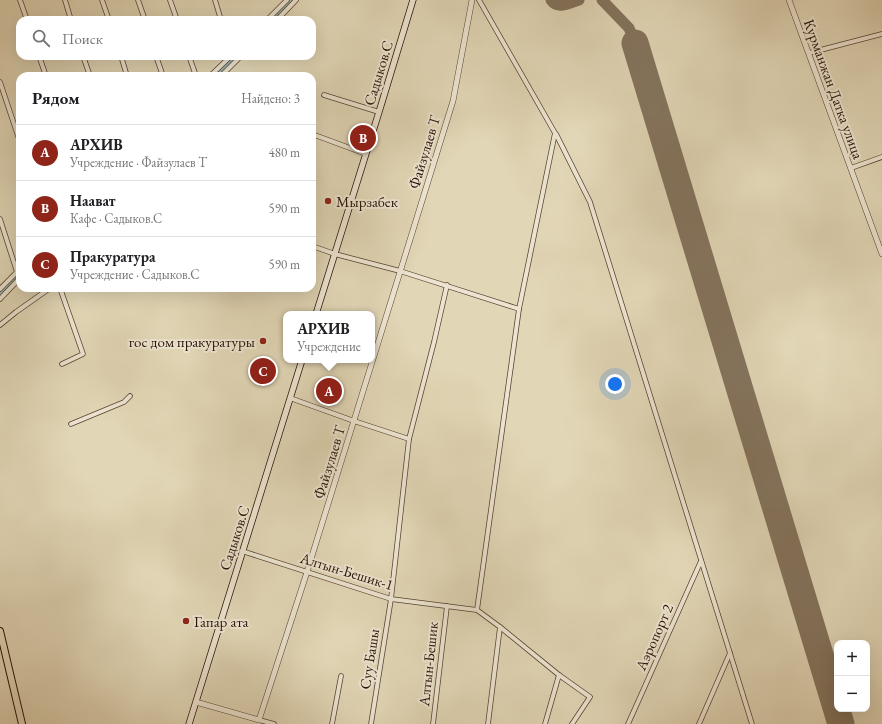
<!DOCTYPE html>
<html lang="ru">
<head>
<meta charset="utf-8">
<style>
	:root { --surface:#fff; --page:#f6f6f6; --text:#202124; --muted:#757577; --line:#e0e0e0; --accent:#8f2418 }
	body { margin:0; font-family:"EB Garamond",serif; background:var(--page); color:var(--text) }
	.controls { position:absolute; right:12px; bottom:12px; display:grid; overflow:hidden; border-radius:8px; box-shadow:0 4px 16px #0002 }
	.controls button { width:36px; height:36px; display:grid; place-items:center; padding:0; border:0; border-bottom:1px solid var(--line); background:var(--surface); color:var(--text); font:20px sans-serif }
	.you { position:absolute; left:615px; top:384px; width:14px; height:14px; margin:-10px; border:3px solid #fff; border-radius:50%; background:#1a73e8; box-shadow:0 0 0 6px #1a73e833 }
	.badge { display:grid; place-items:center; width:26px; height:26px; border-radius:50%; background:var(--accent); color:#fff; font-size:13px; font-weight:700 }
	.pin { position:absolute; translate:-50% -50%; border:2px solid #fff; box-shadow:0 1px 4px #0006 }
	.popup { position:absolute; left:283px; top:311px; width:92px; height:52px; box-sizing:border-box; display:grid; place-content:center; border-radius:8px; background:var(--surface); filter:drop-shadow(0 1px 3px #0005); font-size:13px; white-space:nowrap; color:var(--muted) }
	.popup b { font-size:15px; color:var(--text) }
	.popup::after { content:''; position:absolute; left:50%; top:100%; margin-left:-8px; border:8px solid transparent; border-top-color:var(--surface) }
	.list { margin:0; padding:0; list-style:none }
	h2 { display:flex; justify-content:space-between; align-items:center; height:52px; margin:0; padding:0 16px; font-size:17px }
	h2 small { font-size:13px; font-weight:400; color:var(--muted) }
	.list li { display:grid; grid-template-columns:26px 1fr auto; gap:12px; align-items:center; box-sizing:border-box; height:56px; padding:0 16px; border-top:1px solid var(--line) }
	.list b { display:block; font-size:15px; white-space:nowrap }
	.list p { margin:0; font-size:13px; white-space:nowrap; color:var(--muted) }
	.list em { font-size:13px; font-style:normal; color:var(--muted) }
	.icon { flex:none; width:22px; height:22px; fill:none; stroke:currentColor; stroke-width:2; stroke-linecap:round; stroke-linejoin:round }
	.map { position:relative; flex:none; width:882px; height:724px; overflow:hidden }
	.search { position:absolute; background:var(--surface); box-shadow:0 4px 16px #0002; left:16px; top:16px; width:300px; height:44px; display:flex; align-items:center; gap:10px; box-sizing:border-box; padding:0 14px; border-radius:12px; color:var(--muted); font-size:15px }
	.panel { position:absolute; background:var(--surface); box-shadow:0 4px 16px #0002; left:16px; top:72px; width:300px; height:220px; border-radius:12px }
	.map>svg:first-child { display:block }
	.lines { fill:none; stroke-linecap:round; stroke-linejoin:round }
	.canal { stroke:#97b7b7; stroke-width:4 }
	.taxiway { stroke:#84745e; stroke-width:11 }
	.runway { stroke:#84745e; stroke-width:27 }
	.minor-casing { stroke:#564232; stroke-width:5.5 }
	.tertiary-casing { stroke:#564232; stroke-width:6 }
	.secondary-casing { stroke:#271106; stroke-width:7 }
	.primary-casing { stroke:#271106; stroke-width:8 }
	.minor { stroke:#ece4d0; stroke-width:4 }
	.tertiary { stroke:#ece4d0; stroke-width:5 }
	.secondary { stroke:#ece4d0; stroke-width:5.5 }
	.primary { stroke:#e1d6b6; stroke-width:6 }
	.poi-dot { fill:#8f2418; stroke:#ece4d0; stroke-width:1.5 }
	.labels { text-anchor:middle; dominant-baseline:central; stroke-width:4; stroke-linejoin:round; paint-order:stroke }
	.street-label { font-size:15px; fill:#271106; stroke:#ece4d0 }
	.poi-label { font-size:15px; fill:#271106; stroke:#ece4d0; text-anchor:start }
</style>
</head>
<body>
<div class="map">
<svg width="882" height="724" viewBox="0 0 882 724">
	<rect width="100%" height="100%" fill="#e1d6b6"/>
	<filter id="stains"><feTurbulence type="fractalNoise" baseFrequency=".005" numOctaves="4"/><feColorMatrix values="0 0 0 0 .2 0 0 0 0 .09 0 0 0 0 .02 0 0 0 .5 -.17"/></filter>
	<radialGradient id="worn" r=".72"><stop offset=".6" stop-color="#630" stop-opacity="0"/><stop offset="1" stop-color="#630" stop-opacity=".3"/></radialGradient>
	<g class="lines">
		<g class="canal">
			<polyline points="271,20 291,0"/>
			<polyline points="216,76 236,56"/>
			<polyline points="0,293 20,273"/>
		</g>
		<g class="taxiway">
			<path d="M551 0C558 10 570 3 579 0"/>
			<polyline points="602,0 629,28 635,43"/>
		</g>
		<polyline class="runway" points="635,43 841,724"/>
		<g class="minor-casing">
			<g id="minor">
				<polyline points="20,0 27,20"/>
				<polyline points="65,0 71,20"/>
				<polyline points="102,0 109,20"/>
				<polyline points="138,0 145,20"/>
				<polyline points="170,0 177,20"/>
				<polyline points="215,0 221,20"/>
				<polyline points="479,0 555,133 519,309 477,610 500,627 559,675 590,697 572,724"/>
				<polyline points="267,20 287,0"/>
				<polyline points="277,20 296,0"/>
				<polyline points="809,53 882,34"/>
				<polyline points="39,56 46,76"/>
				<polyline points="83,56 90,76"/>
				<polyline points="121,56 127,76"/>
				<polyline points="156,56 163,76"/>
				<polyline points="189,56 196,76"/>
				<polyline points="210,76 231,56"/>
				<polyline points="221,76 241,56"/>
				<polyline points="0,82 20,142"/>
				<polyline points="324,95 379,112"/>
				<polyline points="312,134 366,154"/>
				<polyline points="556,134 590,202 752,724"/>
				<polyline points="851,168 882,157"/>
				<polyline points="0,219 17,272"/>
				<polyline points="312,246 335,254 400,271 519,309"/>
				<polyline points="60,288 83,354 62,364"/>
				<polyline points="0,289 20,269"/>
				<polyline points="0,299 20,278"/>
				<polyline points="0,325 16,312 50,288"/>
				<polyline points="290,398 354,421 409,439 391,599 371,724"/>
				<polyline points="71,424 124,402 130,396"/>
				<polyline points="409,439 434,342 447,285"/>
				<polyline points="242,551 391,599 477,610"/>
				<polyline points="259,720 274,724"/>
				<polyline points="332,724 341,676"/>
				<polyline points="433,724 447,606"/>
				<polyline points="488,724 500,627"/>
				<polyline points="545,724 559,675"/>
				<polyline points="628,724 701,561"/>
				<polyline points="699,724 730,653"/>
			</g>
		</g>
		<g class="tertiary-casing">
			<g id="tertiary">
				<polyline points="789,0 882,254"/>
				<polyline points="196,702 259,720 307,572 453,101 472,0"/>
			</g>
		</g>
		<g class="secondary-casing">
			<g id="secondary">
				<polyline points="316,314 379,112 413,0"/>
				<polyline points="189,724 302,360"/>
			</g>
		</g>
		<g class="primary-casing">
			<polyline id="primary" points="0,631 22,724"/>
		</g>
		<use href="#minor" class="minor"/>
		<use href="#tertiary" class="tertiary"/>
		<use href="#secondary" class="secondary"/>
		<use href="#primary" class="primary"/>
	</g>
	<g class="poi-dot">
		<circle cx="328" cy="201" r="4"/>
		<circle cx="263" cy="341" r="4"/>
		<circle cx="186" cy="621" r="4"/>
	</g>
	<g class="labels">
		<g class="street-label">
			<text transform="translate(378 73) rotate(-73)">Садыков.С</text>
			<text transform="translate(834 89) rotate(70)">Курманжан Датка улица</text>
			<text transform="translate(424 152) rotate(-73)">Файзулаев Т</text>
			<text transform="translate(329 462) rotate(-73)">Файзулаев Т</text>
			<text transform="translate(234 538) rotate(-72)">Садыков.С</text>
			<text transform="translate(347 571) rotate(17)">Алтын-Бешик-1</text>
			<text transform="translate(654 637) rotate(-66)">Аэропорт 2</text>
			<text transform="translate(369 659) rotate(-81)">Суу Башы</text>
			<text transform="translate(428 664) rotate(-84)">Алтын-Бешик</text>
		</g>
		<g class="poi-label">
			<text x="336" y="201">Мырзабек</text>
			<text x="255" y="341" text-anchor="end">гос дом пракуратуры</text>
			<text x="194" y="621">Гапар ата</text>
		</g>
	</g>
	<rect width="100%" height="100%" filter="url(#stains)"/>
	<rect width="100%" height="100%" fill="url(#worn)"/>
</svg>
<div class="controls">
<button>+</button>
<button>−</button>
</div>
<div class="you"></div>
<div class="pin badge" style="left:329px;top:391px">A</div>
<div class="popup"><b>АРХИВ</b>Учреждение</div>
<div class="pin badge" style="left:363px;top:138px">B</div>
<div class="pin badge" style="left:263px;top:371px">C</div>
<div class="search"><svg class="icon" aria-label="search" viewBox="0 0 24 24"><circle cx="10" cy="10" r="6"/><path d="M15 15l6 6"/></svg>Поиск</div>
<section class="panel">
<h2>Рядом<small>Найдено: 3</small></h2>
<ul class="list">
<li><span class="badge">A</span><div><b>АРХИВ</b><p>Учреждение · Файзулаев Т</p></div><em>480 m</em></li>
<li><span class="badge">B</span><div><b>Наават</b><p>Кафе · Садыков.С</p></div><em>590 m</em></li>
<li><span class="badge">C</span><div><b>Пракуратура</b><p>Учреждение · Садыков.С</p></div><em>590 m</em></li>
</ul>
</section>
</div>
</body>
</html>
